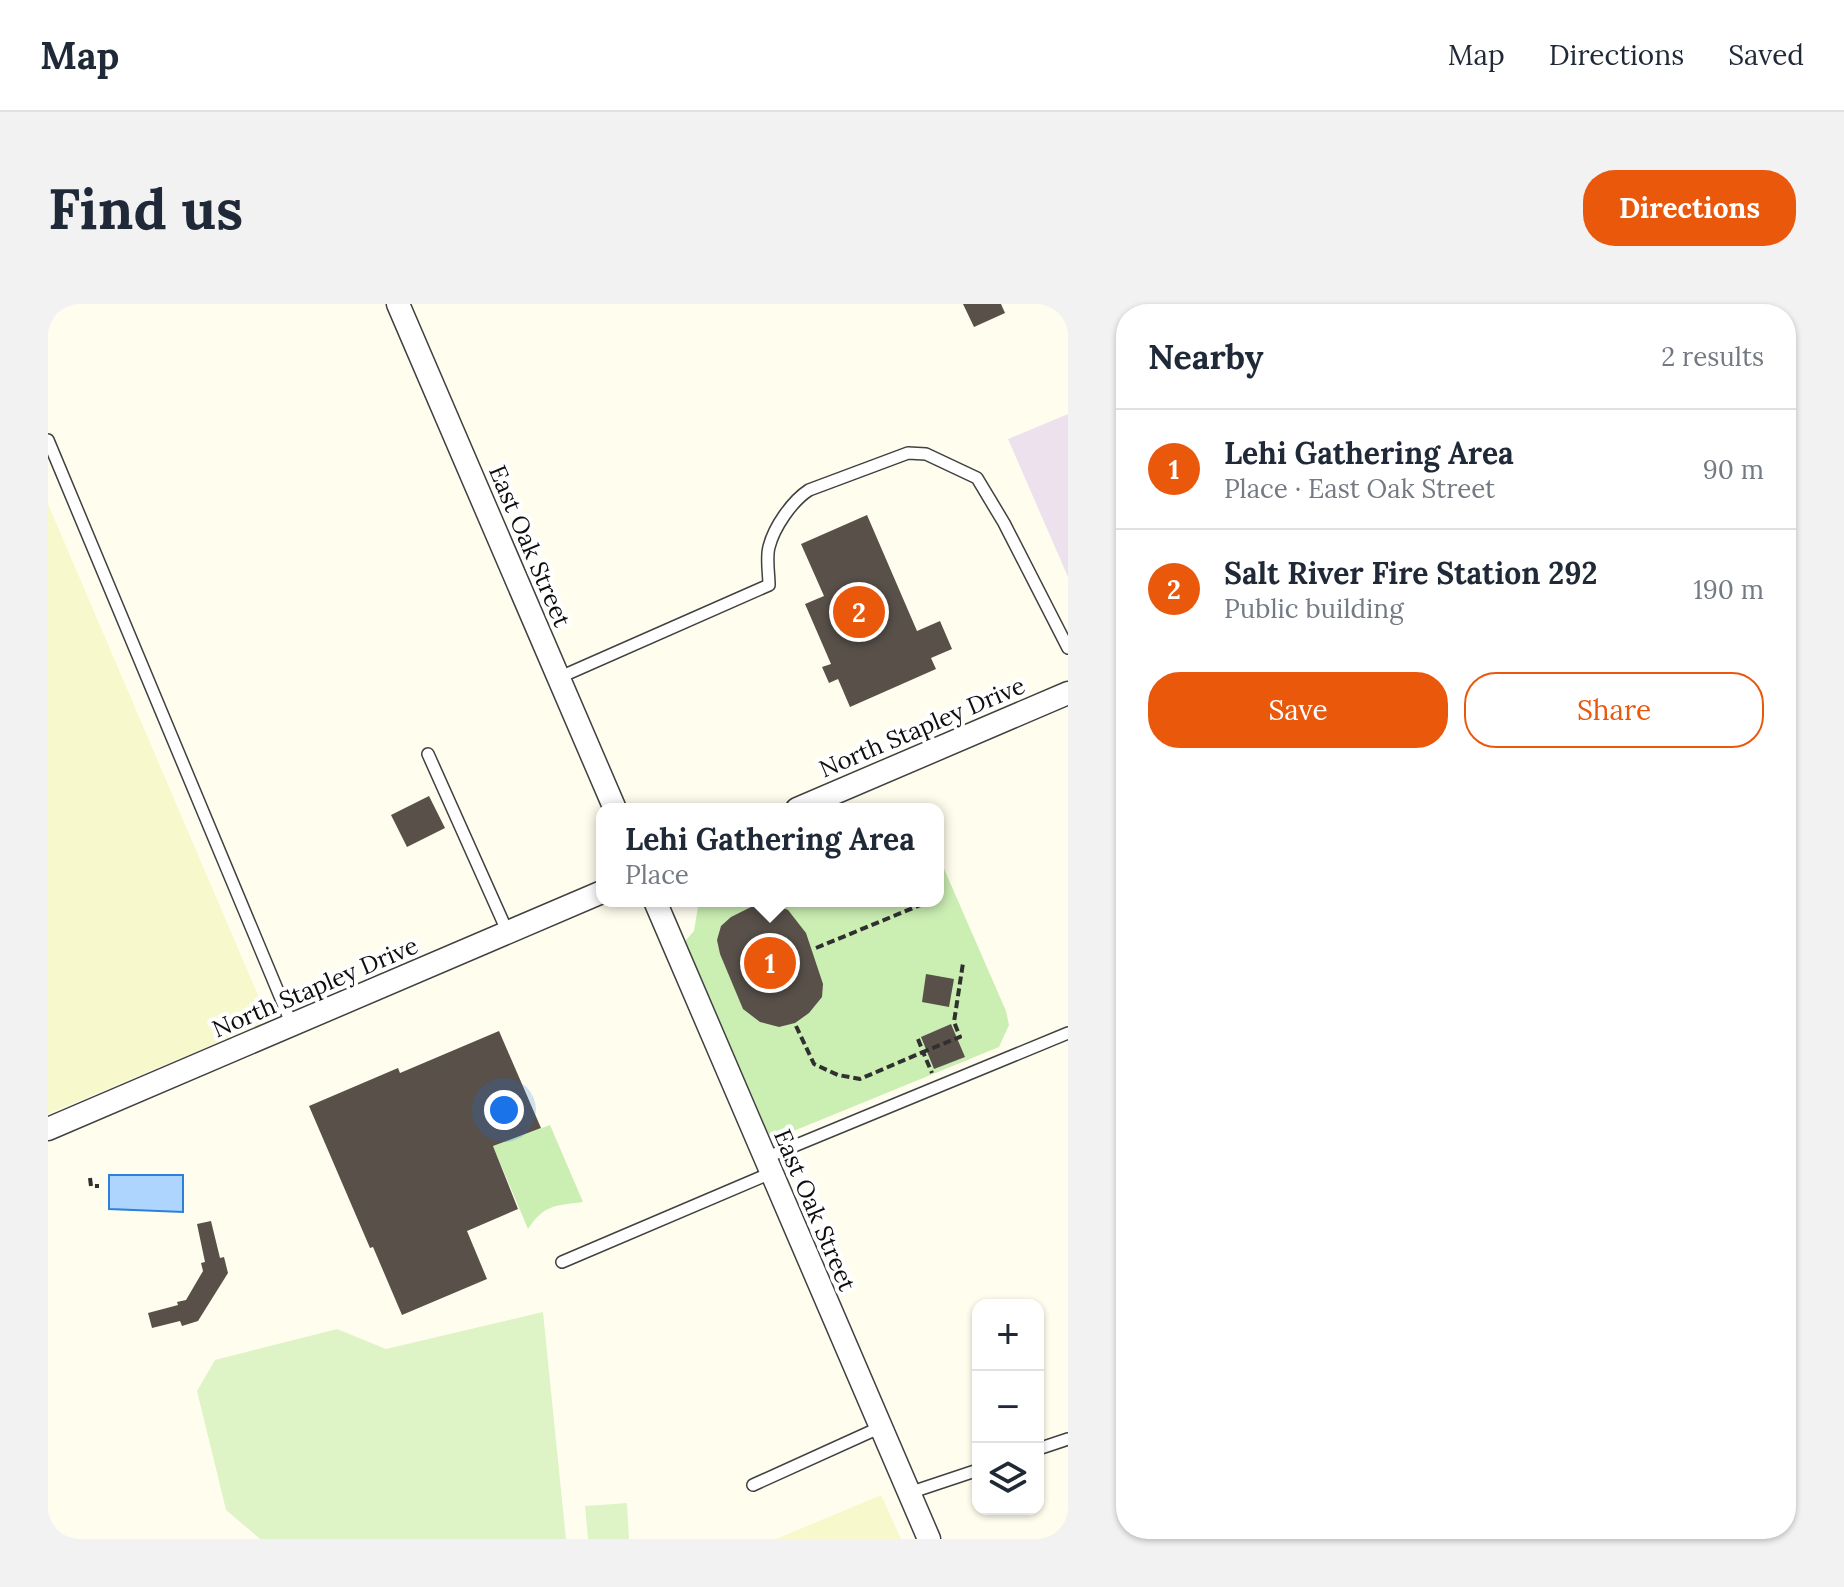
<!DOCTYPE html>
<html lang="en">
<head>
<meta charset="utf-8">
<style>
	:root { --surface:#fff; --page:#f2f2f3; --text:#1f2937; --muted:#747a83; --line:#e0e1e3; --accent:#ea580c }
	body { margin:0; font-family:Lora,serif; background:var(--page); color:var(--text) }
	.controls { position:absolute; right:24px; bottom:24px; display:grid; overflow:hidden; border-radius:16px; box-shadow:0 2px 6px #0004 }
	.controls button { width:72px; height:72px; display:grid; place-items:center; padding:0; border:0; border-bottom:2px solid var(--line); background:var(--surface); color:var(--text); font:40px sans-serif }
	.you { position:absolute; left:456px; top:806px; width:28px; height:28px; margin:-20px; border:6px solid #fff; border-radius:50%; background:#1a73e8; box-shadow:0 0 0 12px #1a73e833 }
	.badge { display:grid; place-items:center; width:52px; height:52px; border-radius:50%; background:var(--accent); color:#fff; font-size:26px; font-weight:700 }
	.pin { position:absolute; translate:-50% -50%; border:4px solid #fff; box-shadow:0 2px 8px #0006 }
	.popup { position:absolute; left:548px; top:499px; width:348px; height:104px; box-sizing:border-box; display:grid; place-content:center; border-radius:16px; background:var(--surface); filter:drop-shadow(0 2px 6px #0005); font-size:26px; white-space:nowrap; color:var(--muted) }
	.popup b { font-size:30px; color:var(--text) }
	.popup::after { content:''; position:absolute; left:50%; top:100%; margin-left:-16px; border:16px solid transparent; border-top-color:var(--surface) }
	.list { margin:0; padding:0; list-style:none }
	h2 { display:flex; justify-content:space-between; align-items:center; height:104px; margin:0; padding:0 32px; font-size:34px }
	h2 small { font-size:26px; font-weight:400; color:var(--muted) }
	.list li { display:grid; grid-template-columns:52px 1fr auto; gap:24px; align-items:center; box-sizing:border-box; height:120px; padding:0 32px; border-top:2px solid var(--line) }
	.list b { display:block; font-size:30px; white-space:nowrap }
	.list p { margin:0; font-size:26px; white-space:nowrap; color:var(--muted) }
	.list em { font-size:26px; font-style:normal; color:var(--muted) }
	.actions { display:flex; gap:16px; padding:24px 32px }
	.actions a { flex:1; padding:18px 0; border:2px solid var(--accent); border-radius:32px; text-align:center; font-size:28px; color:var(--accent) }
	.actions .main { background:var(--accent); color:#fff }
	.icon { flex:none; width:44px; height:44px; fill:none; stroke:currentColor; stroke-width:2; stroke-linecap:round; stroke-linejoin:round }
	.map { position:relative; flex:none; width:1020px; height:1235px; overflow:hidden; border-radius:32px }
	header { display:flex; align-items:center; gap:48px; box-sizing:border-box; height:112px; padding:0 40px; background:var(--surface); border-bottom:2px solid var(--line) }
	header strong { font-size:38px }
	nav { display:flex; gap:44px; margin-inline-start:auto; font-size:28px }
	.intro { display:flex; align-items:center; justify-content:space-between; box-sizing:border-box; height:192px; padding:0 48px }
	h1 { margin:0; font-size:56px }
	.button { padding:20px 36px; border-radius:32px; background:var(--accent); color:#fff; font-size:28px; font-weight:700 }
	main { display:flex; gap:48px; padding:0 48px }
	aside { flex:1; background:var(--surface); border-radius:32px; box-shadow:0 2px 6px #0004 }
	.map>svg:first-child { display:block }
	.industrial { fill:#ede1ed }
	.farmland { fill:#f7f8cb }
	.green { fill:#cbeeb3 }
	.pitch { fill:#dff4c6 }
	.water { fill:#add5fd; stroke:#2c80db; stroke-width:2 }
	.building { fill:#585049 }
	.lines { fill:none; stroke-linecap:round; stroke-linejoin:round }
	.service-casing { stroke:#414141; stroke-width:14 }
	.minor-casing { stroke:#414141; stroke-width:25 }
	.path { stroke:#303030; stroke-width:4; stroke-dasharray:8 4; stroke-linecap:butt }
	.service { stroke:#fff; stroke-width:11 }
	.minor { stroke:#fff; stroke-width:22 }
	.labels { text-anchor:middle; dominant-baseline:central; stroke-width:8; stroke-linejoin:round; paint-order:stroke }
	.street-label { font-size:24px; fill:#0e0e0e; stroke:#fff }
</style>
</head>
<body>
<header>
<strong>Map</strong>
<nav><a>Map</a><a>Directions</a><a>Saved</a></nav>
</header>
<div class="intro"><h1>Find us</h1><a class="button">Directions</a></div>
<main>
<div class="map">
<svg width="1020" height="1235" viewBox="0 0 1020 1235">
	<rect width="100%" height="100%" fill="#fffeee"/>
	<polygon class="industrial" points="1020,110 1020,273 960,135"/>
	<g class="farmland">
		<polygon points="0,200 221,717 0,810"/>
		<polygon points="833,1191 853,1235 728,1235"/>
	</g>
	<g class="green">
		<polygon points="890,551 958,707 961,721 951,743 726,835 720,829 637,637 646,627 651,597 890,597"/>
		<path d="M502 821 535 898C506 902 497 900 480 925L445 842Z"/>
	</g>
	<g class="pitch">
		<polygon points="495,1008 518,1235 212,1235 178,1206 149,1087 167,1056 289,1025 338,1045"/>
		<polygon points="579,1199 581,1235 540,1235 537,1202"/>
	</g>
	<polygon class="water" points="61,871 135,871 135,908 61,905"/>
	<g class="building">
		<polygon points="915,0 953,0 957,9 926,23"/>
		<polygon points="819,211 869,327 892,317 904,345 883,354 888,365 802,403 790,375 781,379 774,363 783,360 757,300 776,292 753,240"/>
		<polygon points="381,492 397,524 359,543 343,511"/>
		<polygon points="726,600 740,606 758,629 775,680 774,693 761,709 747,719 731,723 712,718 695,705 672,650 669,636 673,622 683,613 707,601"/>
		<polygon points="878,670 906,675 901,703 874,698"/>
		<polygon points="903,720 917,753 886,765 873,733"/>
		<polygon points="451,727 493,824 445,842 470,905 419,927 439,975 354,1011 325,943 322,944 261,802 350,764 352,769"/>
		<polygon points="163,917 172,954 176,953 180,969 150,1017 134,1022 132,1017 104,1024 100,1009 130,1001 129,998 138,996 155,967 153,959 157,958 149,920"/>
	</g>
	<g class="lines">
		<g class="service-casing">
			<g id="service">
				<polyline points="0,136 244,721"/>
				<path d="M510 374 721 281C721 270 718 254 721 243 726 223 744 197 761 186L860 149 878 150 929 174 956 219 1020 344"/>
				<polyline points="380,450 460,629"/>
				<polyline points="717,854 1020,729"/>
				<polyline points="514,958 723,869"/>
				<polyline points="990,1145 1020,1135"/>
				<polyline points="705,1181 833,1123"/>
				<polyline points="861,1189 930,1166"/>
			</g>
		</g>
		<g class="minor-casing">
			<g id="minor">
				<polyline points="350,0 567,505"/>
				<polyline points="749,505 1020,389"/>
				<polyline points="607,597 881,1235"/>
				<polyline points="0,825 554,588"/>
			</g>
		</g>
		<g class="path">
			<polyline points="768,644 882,597"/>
			<polyline points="748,722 766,760 790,771 812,775 875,748 884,769"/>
			<polyline points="870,735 875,748 912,733 906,718 915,659"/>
			<polyline points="42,874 43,882 51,882"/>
		</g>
		<use href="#service" class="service"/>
		<use href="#minor" class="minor"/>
	</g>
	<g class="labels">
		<g class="street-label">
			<text transform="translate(482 242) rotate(67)">East Oak Street</text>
			<text transform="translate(874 423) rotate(-23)">North Stapley Drive</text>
			<text transform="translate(267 683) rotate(-23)">North Stapley Drive</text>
			<text transform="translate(767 906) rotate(67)">East Oak Street</text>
		</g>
	</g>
</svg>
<div class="controls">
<button>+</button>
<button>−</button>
<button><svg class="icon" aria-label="layers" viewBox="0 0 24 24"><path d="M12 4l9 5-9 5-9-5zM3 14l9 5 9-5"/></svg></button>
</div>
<div class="you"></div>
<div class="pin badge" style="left:722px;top:659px">1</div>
<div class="popup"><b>Lehi Gathering Area</b>Place</div>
<div class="pin badge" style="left:811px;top:308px">2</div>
</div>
<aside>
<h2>Nearby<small>2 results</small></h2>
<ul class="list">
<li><span class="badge">1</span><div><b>Lehi Gathering Area</b><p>Place · East Oak Street</p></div><em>90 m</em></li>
<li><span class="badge">2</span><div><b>Salt River Fire Station 292</b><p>Public building</p></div><em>190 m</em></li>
</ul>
<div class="actions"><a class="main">Save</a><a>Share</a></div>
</aside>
</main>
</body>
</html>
